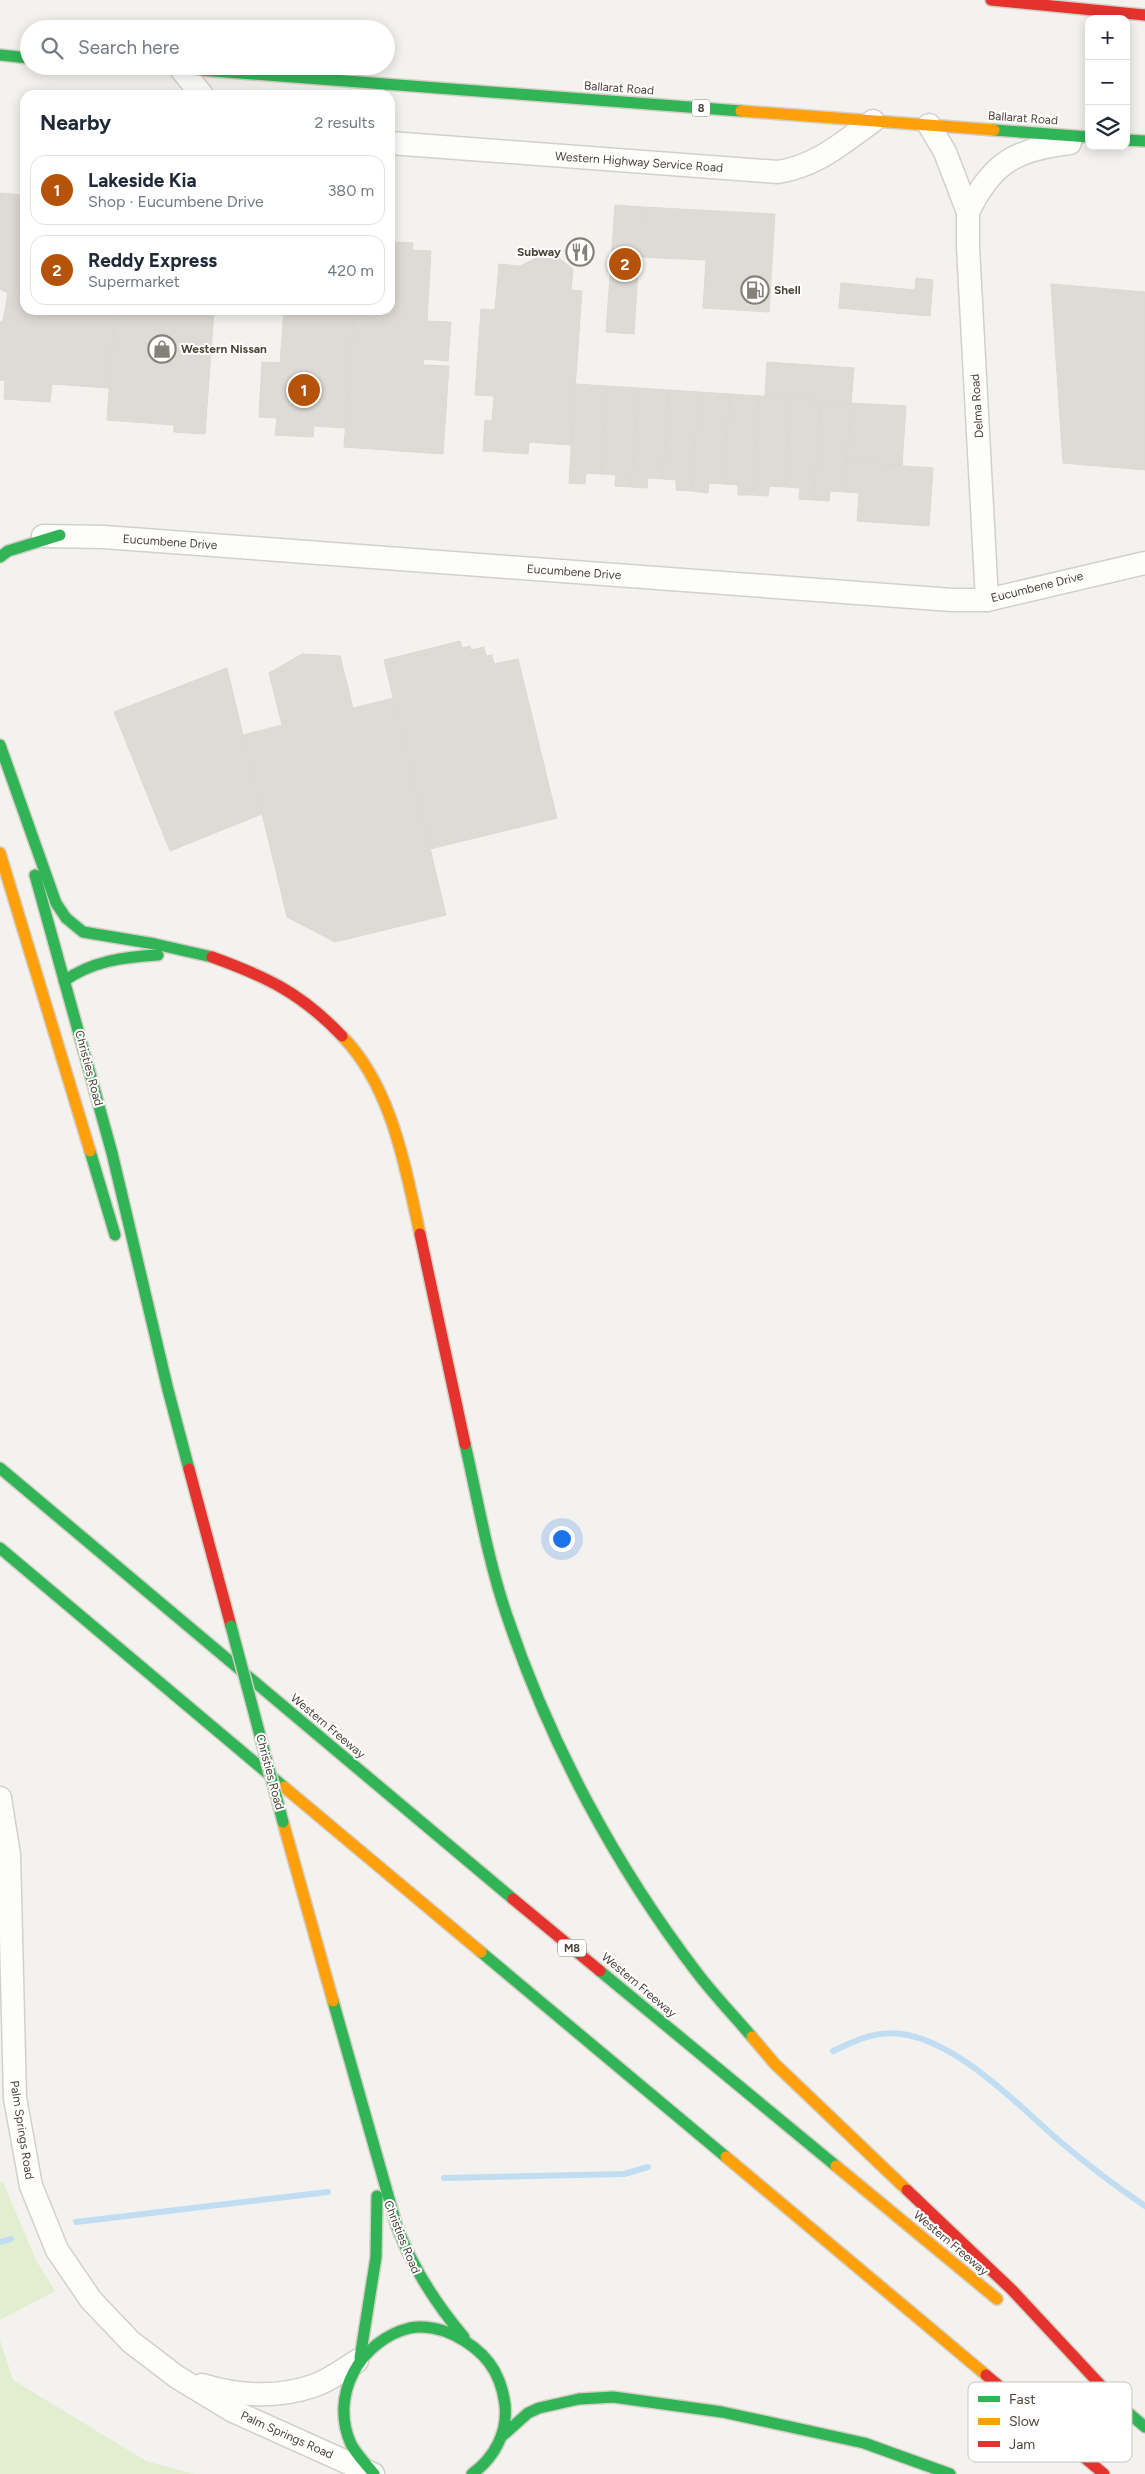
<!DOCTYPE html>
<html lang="en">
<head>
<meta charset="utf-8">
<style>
	:root { --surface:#fff; --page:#f6f6f7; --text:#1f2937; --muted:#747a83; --line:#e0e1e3; --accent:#b45309 }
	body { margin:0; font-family:Figtree,sans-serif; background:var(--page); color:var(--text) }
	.controls { position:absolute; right:15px; top:15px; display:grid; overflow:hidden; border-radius:10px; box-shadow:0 2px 12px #0003 }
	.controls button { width:45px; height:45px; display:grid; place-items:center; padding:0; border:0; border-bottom:1px solid var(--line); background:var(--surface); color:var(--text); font:25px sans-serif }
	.you { position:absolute; left:561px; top:1538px; width:18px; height:18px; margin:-12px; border:4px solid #fff; border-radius:50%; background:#1a73e8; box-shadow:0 0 0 8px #1a73e833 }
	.badge { display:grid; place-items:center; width:32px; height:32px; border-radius:50%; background:var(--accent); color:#fff; font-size:16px; font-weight:700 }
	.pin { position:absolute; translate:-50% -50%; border:2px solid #fff; box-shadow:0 1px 5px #0006 }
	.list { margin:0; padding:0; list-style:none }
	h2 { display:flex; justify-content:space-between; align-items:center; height:65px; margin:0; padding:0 20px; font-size:21px }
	h2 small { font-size:16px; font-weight:400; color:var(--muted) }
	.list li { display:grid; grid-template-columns:32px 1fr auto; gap:15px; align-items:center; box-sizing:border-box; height:70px; margin:0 10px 10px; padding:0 10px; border:1px solid var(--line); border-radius:15px }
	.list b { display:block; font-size:19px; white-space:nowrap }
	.list p { margin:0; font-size:16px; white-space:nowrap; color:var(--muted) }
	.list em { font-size:16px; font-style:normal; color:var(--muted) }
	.icon { flex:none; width:28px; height:28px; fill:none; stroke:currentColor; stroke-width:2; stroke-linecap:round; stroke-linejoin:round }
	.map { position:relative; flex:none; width:1145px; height:2474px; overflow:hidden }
	.search { position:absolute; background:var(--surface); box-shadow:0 2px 12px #0003; left:20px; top:20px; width:375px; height:55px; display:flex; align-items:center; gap:12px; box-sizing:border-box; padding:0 18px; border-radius:28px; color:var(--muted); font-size:19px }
	.panel { position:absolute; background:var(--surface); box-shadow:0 2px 12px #0003; left:20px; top:90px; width:375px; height:225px; border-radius:15px }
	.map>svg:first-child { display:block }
	.green { fill:#e1eecf }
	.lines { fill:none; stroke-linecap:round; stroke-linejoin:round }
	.stream { stroke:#c0ddf1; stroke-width:6 }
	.building { fill:#dedbd6; stroke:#dcd9d4 }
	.street-casing { stroke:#d2d0cb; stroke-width:25 }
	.fast-casing { stroke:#d3cfc5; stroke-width:14 }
	.slow-casing { stroke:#d3cfc5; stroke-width:14 }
	.jam-casing { stroke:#d3cfc5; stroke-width:14 }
	.street { stroke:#fdfdfc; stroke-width:22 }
	.fast { stroke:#30b455; stroke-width:11 }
	.slow { stroke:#ff9f0a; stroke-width:11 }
	.jam { stroke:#e5322d; stroke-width:11 }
	.fast-bridge-casing { stroke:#d3cfc5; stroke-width:14; stroke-linecap:butt }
	.fast-bridge { stroke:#30b455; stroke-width:11 }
	.labels { text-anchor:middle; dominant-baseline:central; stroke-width:4; stroke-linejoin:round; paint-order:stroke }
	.shield { fill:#fff; stroke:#817c74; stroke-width:1 }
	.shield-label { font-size:11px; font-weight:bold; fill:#4b4439 }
	.street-label { font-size:12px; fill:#4b4439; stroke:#fff }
	.poi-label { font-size:12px; font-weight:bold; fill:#4b4439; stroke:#fff; text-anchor:start }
	.key { fill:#fff; stroke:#c9c7c4; stroke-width:1 }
	.key-label { font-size:14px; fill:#4b4439 }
</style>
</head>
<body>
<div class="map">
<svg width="1145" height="2474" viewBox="0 0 1145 2474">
	<rect width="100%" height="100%" fill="#f4f2ee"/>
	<g class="green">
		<polygon points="3,2182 36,2260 55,2291 0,2320 0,2183"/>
		<polygon points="0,2340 13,2380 146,2461 194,2474 0,2474"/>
	</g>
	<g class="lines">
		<g class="stream">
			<path d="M833 2051C855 2041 876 2030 902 2034 959 2042 1020 2107 1063 2144 1089 2166 1117 2187 1145 2206"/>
			<polyline points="444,2178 624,2174 648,2167"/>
			<polyline points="76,2222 328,2192"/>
			<polyline points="0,2242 11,2239"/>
		</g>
	</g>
	<g class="building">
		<polygon points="0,193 25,195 25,310 115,310 109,388 52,384 50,402 4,399 5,381 0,380 0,322 3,321 8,293 0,289"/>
		<polygon points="615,205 642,207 634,334 606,332"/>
		<polygon points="642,207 775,214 769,312 703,308 706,260 640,257"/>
		<polygon points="390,242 413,243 412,250 431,251 427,321 451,322 448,361 424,359 423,365 449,366 443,454 344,447 354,310 390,310"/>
		<polygon points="550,251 573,269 571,290 582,291 571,445 529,442 528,454 483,451 485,420 492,421 494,396 475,395 481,309 495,310 499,264 520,266"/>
		<polygon points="916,278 933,280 930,316 839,308 841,283 915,290"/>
		<polygon points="1051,284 1145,292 1145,470 1063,463"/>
		<polygon points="115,310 214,310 205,434 174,432 174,425 107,420"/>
		<polygon points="284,310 354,310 345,428 314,426 313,437 275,435 277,418 259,417 262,362 280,363"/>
		<polygon points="767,362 854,368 851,403 765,397"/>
		<polygon points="575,384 607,386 601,474 586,473 585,484 569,483"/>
		<polygon points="607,386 639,388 631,487 615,486 616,475 601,474"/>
		<polygon points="639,388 669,390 663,479 648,478 647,488 631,487"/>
		<polygon points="669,390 699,392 692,491 676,490 676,480 663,479"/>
		<polygon points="699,392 730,394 724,484 709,483 708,493 692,491"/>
		<polygon points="730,394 760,396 752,495 738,495 738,485 724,484"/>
		<polygon points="760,396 791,398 785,487 769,486 768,496 752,495"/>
		<polygon points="791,398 821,401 814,500 799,499 800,488 785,487"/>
		<polygon points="821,401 851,403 845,492 830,491 829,501 814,500"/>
		<polygon points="851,403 906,406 902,466 847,462"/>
		<polygon points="847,462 933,468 929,526 857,521 859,493 845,492"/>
		<polygon points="460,641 462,648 470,646 471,650 484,647 486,656 492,655 494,664 518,659 557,818 430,849 384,660"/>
		<polygon points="302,654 340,656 353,708 394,698 446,915 335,942 287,917 243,735 282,725 269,673"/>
		<polygon points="227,668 262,814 170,851 114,712"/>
	</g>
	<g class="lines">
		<g class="street-casing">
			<g id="street">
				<polyline points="181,69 202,95"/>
				<polyline points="929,125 945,152 968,212 968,247 987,600"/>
				<path d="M390 143 778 172C817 166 842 143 873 121"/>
				<path d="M968 212C992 162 1017 149 1070 143"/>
				<polyline points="43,536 104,537 952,600 987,600 1145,563"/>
				<polyline points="0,1798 9,1855 15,2098 31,2186 57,2250 91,2300 131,2342 177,2377 233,2411 373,2474"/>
				<path d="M202 2385C238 2396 277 2398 313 2386 329 2381 343 2370 357 2361"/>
			</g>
		</g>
		<g class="fast-casing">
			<g id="fast">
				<polyline points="0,55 29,58"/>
				<polyline points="148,66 741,111"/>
				<polyline points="994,130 1089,137"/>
				<polyline points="1126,140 1145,141"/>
				<polyline points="0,557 8,551 60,535"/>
				<polyline points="0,745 56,903 66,918 83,932 155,944 212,957"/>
				<polyline points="35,875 112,1153 168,1390 189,1469"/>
				<path d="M64 981C92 961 124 957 158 955"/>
				<polyline points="90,1151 115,1235"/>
				<path d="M465 1444C478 1501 488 1561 507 1616 550 1744 616 1867 698 1974 715 1996 734 2016 752 2037"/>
				<polyline points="0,1468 513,1899"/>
				<polyline points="0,1548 284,1787"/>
				<polyline points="481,1952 726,2157"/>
				<polyline points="600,1971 836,2166"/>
				<path d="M333 2001 397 2227C413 2268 435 2303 464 2337"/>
				<polyline points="360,2358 376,2257 377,2196"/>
				<polyline points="1105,2393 1145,2427"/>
				<polyline points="501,2437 528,2413 539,2408 579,2399 613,2397 722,2412 864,2443 950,2474"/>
				<path d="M374 2474C367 2465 356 2454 351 2444 329 2396 360 2340 410 2328 424 2325 442 2329 454 2335 484 2350 501 2371 505 2405 508 2433 494 2458 472 2474"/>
			</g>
		</g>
		<g class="slow-casing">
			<g id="slow">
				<polyline points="741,111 994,130"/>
				<polyline points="0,853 90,1151"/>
				<path d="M342 1036C392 1087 405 1166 420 1234"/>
				<polyline points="284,1787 481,1952"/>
				<polyline points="283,1822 333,2001"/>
				<polyline points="752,2037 775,2064 907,2190"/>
				<polyline points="726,2157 986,2375"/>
				<polyline points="836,2166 997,2299"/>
			</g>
		</g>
		<g class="jam-casing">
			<g id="jam">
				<polyline points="991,0 1145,15"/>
				<path d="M212 957C267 977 301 993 342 1036"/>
				<polyline points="420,1234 465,1444"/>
				<polyline points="189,1469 231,1626"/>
				<polyline points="513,1899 600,1971"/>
				<polyline points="907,2190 1012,2290 1120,2406"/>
				<polyline points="986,2375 1104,2474"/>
			</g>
		</g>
		<use href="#street" class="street"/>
		<use href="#fast" class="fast"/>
		<use href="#slow" class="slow"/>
		<use href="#jam" class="jam"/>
		<g class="fast-bridge-casing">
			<polyline id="fast-bridge" points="231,1626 283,1822"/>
		</g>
		<use href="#fast-bridge" class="fast-bridge"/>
	</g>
	<defs>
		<g id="restaurant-ring" transform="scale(1.4375)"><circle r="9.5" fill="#fff" stroke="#868178" stroke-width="1.5"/><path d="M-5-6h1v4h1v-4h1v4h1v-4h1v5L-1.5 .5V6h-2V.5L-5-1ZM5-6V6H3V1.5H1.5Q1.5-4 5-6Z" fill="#868178"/></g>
		<g id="fuel-ring" transform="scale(1.4375)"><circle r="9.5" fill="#fff" stroke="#868178" stroke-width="1.5"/><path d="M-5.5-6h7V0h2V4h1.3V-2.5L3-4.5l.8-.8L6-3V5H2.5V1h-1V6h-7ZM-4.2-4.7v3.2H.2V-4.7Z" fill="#868178"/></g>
		<g id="shop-ring" transform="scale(1.4375)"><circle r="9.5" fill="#fff" stroke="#868178" stroke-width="1.5"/><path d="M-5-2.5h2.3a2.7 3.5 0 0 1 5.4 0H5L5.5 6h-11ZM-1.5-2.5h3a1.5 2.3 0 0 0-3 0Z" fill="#868178"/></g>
	</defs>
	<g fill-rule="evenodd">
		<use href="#restaurant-ring" x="580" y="252"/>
		<use href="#fuel-ring" x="755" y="290"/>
		<use href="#shop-ring" x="162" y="349"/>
	</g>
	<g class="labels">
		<g class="shield">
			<rect x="692" y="99.5" width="18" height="17" rx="4"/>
			<rect x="558" y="1939.5" width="28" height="17" rx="4"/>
		</g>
		<g class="shield-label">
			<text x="701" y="108">8</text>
			<text x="572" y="1948">M8</text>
		</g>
		<g class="street-label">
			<text transform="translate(619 88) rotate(4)">Ballarat Road</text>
			<text transform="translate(1023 118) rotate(4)">Ballarat Road</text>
			<text transform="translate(639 162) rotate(4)">Western Highway Service Road</text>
			<text transform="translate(977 406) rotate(-94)">Delma Road</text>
			<text transform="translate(170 542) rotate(4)">Eucumbene Drive</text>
			<text transform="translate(574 572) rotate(4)">Eucumbene Drive</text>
			<text transform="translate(1037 587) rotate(-14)">Eucumbene Drive</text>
			<text transform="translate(89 1068) rotate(75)">Christies Road</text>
			<text transform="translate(328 1726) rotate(40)">Western Freeway</text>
			<text transform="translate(270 1772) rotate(75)">Christies Road</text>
			<text transform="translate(639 1985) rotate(40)">Western Freeway</text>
			<text transform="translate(22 2130) rotate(81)">Palm Springs Road</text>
			<text transform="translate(402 2237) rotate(68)">Christies Road</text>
			<text transform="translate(951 2243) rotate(40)">Western Freeway</text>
			<text transform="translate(287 2435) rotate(24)">Palm Springs Road</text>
		</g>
		<g class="poi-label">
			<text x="561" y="252" text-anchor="end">Subway</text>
			<text x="774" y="290">Shell</text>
			<text x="181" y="349">Western Nissan</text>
		</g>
	</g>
	<rect x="968" y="2382" width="164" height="80" rx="8" class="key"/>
	<rect x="978" y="2396" width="22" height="6" fill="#30b455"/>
	<rect x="978" y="2418" width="22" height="7" fill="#ff9f0a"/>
	<rect x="978" y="2441" width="22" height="6" fill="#e5322d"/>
	<g class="key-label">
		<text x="1009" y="2404">Fast</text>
		<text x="1009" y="2426">Slow</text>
		<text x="1009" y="2449">Jam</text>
	</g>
</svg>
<div class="controls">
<button>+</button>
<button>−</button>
<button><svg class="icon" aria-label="layers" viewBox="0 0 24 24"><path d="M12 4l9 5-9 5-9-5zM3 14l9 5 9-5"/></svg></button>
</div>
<div class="you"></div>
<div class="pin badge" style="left:304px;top:390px">1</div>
<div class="pin badge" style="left:625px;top:264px">2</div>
<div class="search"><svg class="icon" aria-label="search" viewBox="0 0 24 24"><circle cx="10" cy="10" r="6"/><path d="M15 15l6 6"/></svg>Search here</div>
<section class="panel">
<h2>Nearby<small>2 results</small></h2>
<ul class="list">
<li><span class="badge">1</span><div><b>Lakeside Kia</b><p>Shop · Eucumbene Drive</p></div><em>380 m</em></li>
<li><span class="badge">2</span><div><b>Reddy Express</b><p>Supermarket</p></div><em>420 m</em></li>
</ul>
</section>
</div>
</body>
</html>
